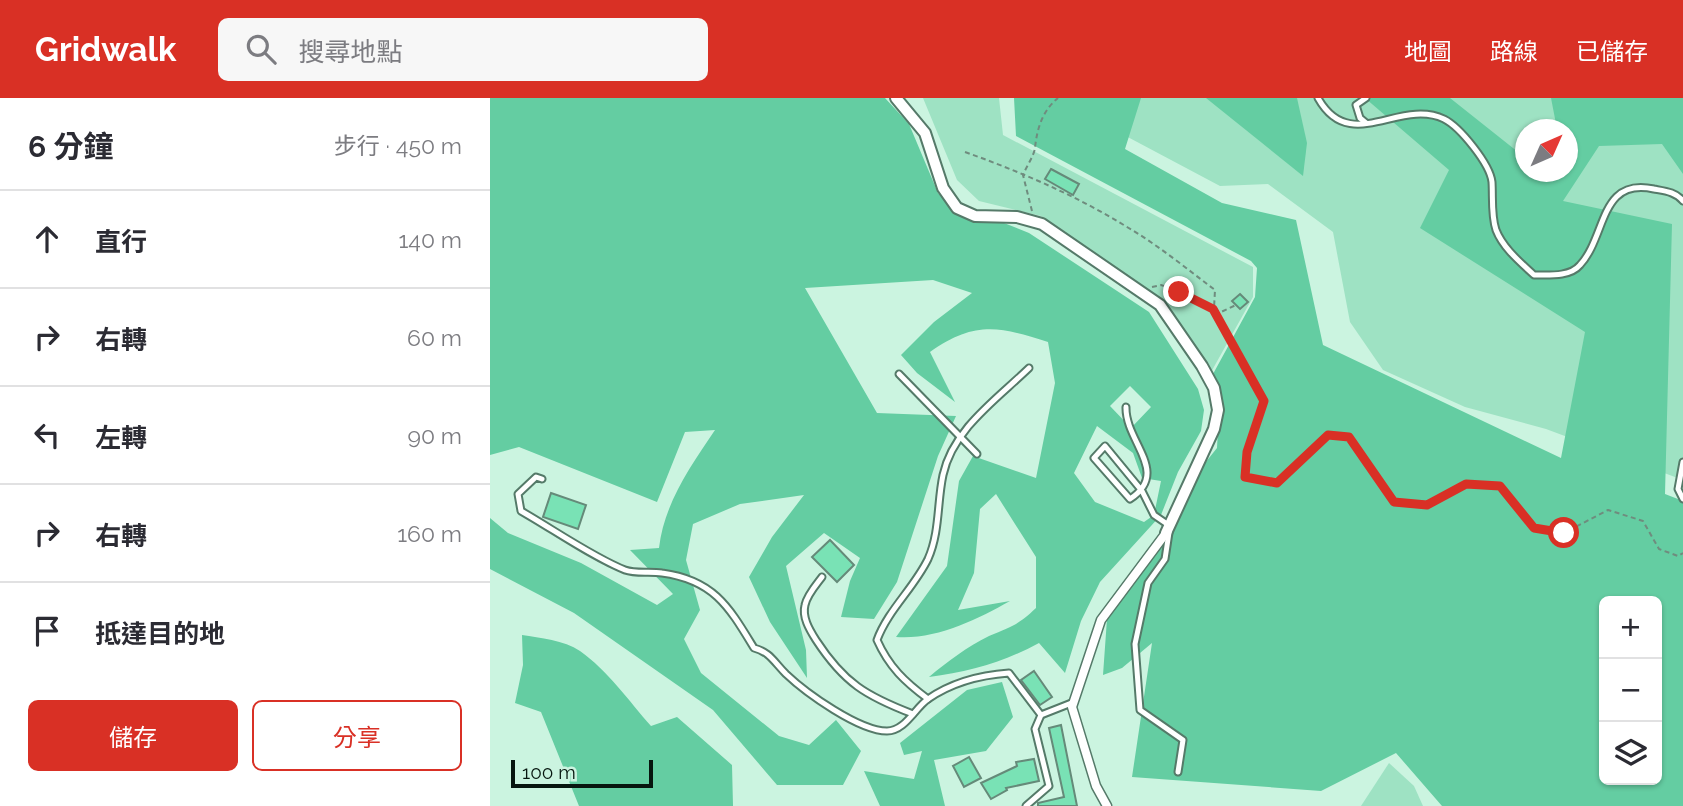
<!DOCTYPE html>
<html lang="zh-TW">
<head>
<meta charset="utf-8">
<style>
	:root { --surface:#fff; --page:#f7f7f7; --text:#2b2b33; --muted:#7c7c81; --line:#e1e1e2; --accent:#d93025 }
	body { margin:0; font-family:Raleway,"Noto Sans TC",sans-serif; background:var(--page); color:var(--text) }
	.controls { position:absolute; right:21px; bottom:21px; display:grid; overflow:hidden; border-radius:10px; box-shadow:0 2px 5px #0004 }
	.controls button { width:63px; height:63px; display:grid; place-items:center; padding:0; border:0; border-bottom:2px solid var(--line); background:var(--surface); color:var(--text); font:35px sans-serif }
	.compass { position:absolute; left:1025px; top:21px; width:63px; height:63px; border-radius:50%; background:var(--surface); box-shadow:0 2px 5px #0004; rotate:45deg }
	.scale { position:absolute; left:21px; bottom:18px; width:142px; box-sizing:border-box; padding-left:7px; border:4px solid #07160f; border-top:0; font-size:19px; line-height:24px; white-space:nowrap; color:#07160f; -webkit-text-stroke:5px #cbf4e0; paint-order:stroke }
	.stop { position:absolute; width:21px; height:21px; margin:-16px; border:5px solid #d93025; border-radius:50%; background:#fff }
	.stop.end { background:#d93025; border-color:#fff; box-shadow:0 2px 7px #0008 }
	.list { margin:0; padding:0; list-style:none }
	h2 { display:flex; justify-content:space-between; align-items:center; height:91px; margin:0; padding:0 28px; font-size:30px }
	h2 small { font-size:23px; font-weight:400; color:var(--muted) }
	.list li { display:grid; grid-template-columns:46px 1fr auto; gap:21px; align-items:center; box-sizing:border-box; height:98px; padding:0 28px; border-top:2px solid var(--line) }
	.list b { display:block; font-size:26px; white-space:nowrap }
	.list em { font-size:23px; font-style:normal; color:var(--muted) }
	.actions { display:flex; gap:14px; padding:21px 28px }
	.actions a { flex:1; padding:16px 0; border:2px solid var(--accent); border-radius:10px; text-align:center; font-size:24px; color:var(--accent) }
	.actions .main { background:var(--accent); color:#fff }
	.icon { flex:none; width:38px; height:38px; fill:none; stroke:currentColor; stroke-width:2; stroke-linecap:round; stroke-linejoin:round }
	.map { position:relative; flex:none; width:1193px; height:708px; overflow:hidden }
	header { display:flex; align-items:center; gap:42px; box-sizing:border-box; height:98px; padding:0 35px; background:var(--accent); color:#fff }
	header strong { font-size:33px }
	nav { display:flex; gap:38px; margin-inline-start:auto; font-size:24px }
	.search { width:490px; height:63px; background:var(--page); display:flex; align-items:center; gap:18px; box-sizing:border-box; padding:0 24px; border-radius:10px; color:var(--muted); font-size:26px }
	main { display:flex }
	aside { flex:1; background:var(--surface) }
	.map>svg:first-child { display:block }
	.green { fill:#9ee2c3; fill-rule:evenodd }
	.forest { fill:#64cda2; fill-rule:evenodd }
	.building { fill:#79e2b5; stroke:#658a79; stroke-width:2 }
	.lines { fill:none; stroke-linecap:round; stroke-linejoin:round }
	.service-casing { stroke:#557a69; stroke-width:9 }
	.pedestrian-casing { stroke:#557a69; stroke-width:11 }
	.minor-casing { stroke:#557a69; stroke-width:14 }
	.path { stroke:#6f8c7e; stroke-width:2; stroke-dasharray:5 3.5; stroke-linecap:butt }
	.service { stroke:#fff; stroke-width:5 }
	.pedestrian { stroke:#fff; stroke-width:8 }
	.minor { stroke:#fff; stroke-width:10 }
	.route { stroke:#d93025; stroke-width:9 }
</style>
</head>
<body>
<header>
<strong>Gridwalk</strong>
<div class="search"><svg class="icon" aria-label="search" viewBox="0 0 24 24"><circle cx="10" cy="10" r="6"/><path d="M15 15l6 6"/></svg>搜尋地點</div>
<nav><a>地圖</a><a>路線</a><a>已儲存</a></nav>
</header>
<main>
<aside>
<h2>6 分鐘<small>步行 · 450 m</small></h2>
<ul class="list">
<li><svg class="icon" aria-label="ahead" viewBox="0 0 24 24"><path d="M12 20V5M6 11l6-6 6 6"/></svg><div><b>直行</b></div><em>140 m</em></li>
<li><svg class="icon" aria-label="right" viewBox="0 0 24 24"><path d="M7 20v-9h11M14 6l5 5-5 5"/></svg><div><b>右轉</b></div><em>60 m</em></li>
<li><svg class="icon" aria-label="left" viewBox="0 0 24 24"><path d="M17 20v-9H6M10 6l-5 5 5 5"/></svg><div><b>左轉</b></div><em>90 m</em></li>
<li><svg class="icon" aria-label="right" viewBox="0 0 24 24"><path d="M7 20v-9h11M14 6l5 5-5 5"/></svg><div><b>右轉</b></div><em>160 m</em></li>
<li><svg class="icon" aria-label="arrive" viewBox="0 0 24 24"><path d="M6 21V4h12l-3 4 3 4H6"/></svg><div><b>抵達目的地</b></div></li>
</ul>
<div class="actions"><a class="main">儲存</a><a>分享</a></div>
</aside>
<div class="map">
<svg width="1193" height="708" viewBox="0 0 1193 708">
	<rect width="100%" height="100%" fill="#cbf4e0"/>
	<g class="green">
		<polygon points="433,0 509,0 513,37 763,169 763,199 720,276 673,207 650,186 551,118 489,103 467,82"/>
		<path d="M630 0H1087L1193 32V382L1056 331 975 309 893 272 860 224 843 134 778 86 730 88 617 28ZM1036 32H1078V74H1036Z"/>
		<polygon points="899,665 924,688 933,708 871,708"/>
	</g>
	<g class="forest">
		<path d="M0 0H395L419 26 448 95 466 115 486 124 514 125 539 135 659 214 708 291 714 312 711 333 688 374 671 417 610 484 591 523 575 575 549 545C514 564 479 574 439 579 458 563 477 549 499 538 522 528 527 528 546 510V459L506 396 490 411 484 475 468 512 520 503C486 522 446 542 406 539L457 468 469 383 483 358 546 380 565 285 558 244C509 228 484 223 440 254L465 304 427 275 411 257 444 224 482 195 443 182 315 190 387 315 466 318 448 358 407 484 384 521 351 519 360 483 370 460 334 435 296 468 316 552 317 580 280 524 259 479 282 439 314 397 250 406 203 426 196 462 210 512 194 541 211 575 289 638 319 647 346 622 371 653 353 687H287L223 612 84 515 0 471V420L18 435 91 465 167 507 183 496 140 452 169 450C174 406 200 369 225 332L195 334 167 404 29 349 0 357ZM640 288 661 309 641 330 620 308ZM607 328 643 355 652 380 671 383 664 417 654 424 605 404 584 375Z"/>
		<path d="M524 0H651L635 51 732 105 806 122 833 247 1071 360 1095 234 930 130 959 72 875 0H960L1033 58 1035 56 1036 74H1078V32L1067 31 1061 0H1193V76L1172 46 1109 48 1073 103 1182 126 1175 396 1193 403V708H952L906 655 831 693 642 679 662 545 632 570 613 577 617 521 684 430 703 380 727 350 730 292 723 276 765 199 767 170 761 163 526 38ZM1114 503H1167V682H1114Z"/>
		<polygon points="716,0 807,0 817,45 813,78"/>
		<path d="M32 537C50 540 74 542 90 553 117 572 139 603 161 628L187 619 242 667 243 708H89L51 614 25 605 33 567Z"/>
		<polygon points="512,584 523,619 496,653 444,662 455,708 390,708 374,673 424,681 432,653 414,657 410,645 477,592"/>
	</g>
	<g class="building">
		<polygon points="561,71 589,86 583,97 555,81"/>
		<polygon points="750,196 758,204 750,211 742,203"/>
		<polygon points="61,395 96,407 88,431 53,419"/>
		<polygon points="340,442 364,467 347,484 322,459"/>
		<polygon points="544,573 562,599 550,607 531,582"/>
		<polygon points="571,627 587,708 548,708 548,705 574,699 559,630"/>
		<polygon points="479,659 491,680 474,689 463,668"/>
		<polygon points="544,661 549,683 516,690 517,692 501,701 491,685 527,668 526,664"/>
	</g>
	<g class="lines">
		<g class="service-casing">
			<g id="service">
				<path d="M828 0C860 57 909 0 954 21 970 29 1000 66 1002 84 1003 99 1001 117 1006 132 1013 150 1030 164 1044 177 1059 177 1080 179 1090 167 1117 138 1109 79 1164 91 1175 93 1186 94 1193 103"/>
				<polyline points="876,25 870,20 866,7 876,0"/>
				<polyline points="409,276 487,356"/>
				<path d="M636 309C635 344 681 374 640 401L604 360 615 348 652 393 664 417 680 428 675 461 658 485 645 546 650 612 693 642 688 674"/>
				<polyline points="1193,364 1188,391 1193,401"/>
				<path d="M52 381 46 379 28 396 31 413C61 430 104 460 135 472 146 476 160 473 172 475 224 482 239 509 264 550 280 554 284 564 296 576 316 595 369 633 397 633 415 633 425 610 438 601 461 585 491 577 519 575L551 617 584 604"/>
				<path d="M332 479C326 487 317 497 315 507 312 519 319 531 326 542 354 585 376 598 423 616"/>
				<path d="M438 601C415 584 399 569 387 542 398 512 424 490 438 461 450 434 447 405 453 377 463 331 507 301 539 270"/>
				<polyline points="536,708 559,688 545,631 551,617"/>
			</g>
		</g>
		<g class="pedestrian-casing">
			<polyline id="pedestrian" points="617,708 606,688 582,609 611,522 676,435"/>
		</g>
		<g class="minor-casing">
			<polyline id="minor" points="406,0 435,35 453,90 467,110 485,118 527,119 552,126 670,207 712,268 724,290 728,312 724,331 676,435"/>
		</g>
		<g class="path">
			<path d="M475 54C531 74 587 98 637 129 668 147 697 171 725 192L724 210"/>
			<path d="M542 113 533 77C536 69 544 58 545 50 547 31 552 13 568 0"/>
			<polyline points="662,189 671,187 697,196 724,211 774,303 757,354 755,378 787,385 838,337 859,339 904,404 937,407 977,386 1010,388 1044,430 1074,435 1118,412 1153,423 1169,451 1188,458 1193,455"/>
			<polyline points="724,212 731,214 746,207"/>
		</g>
		<use href="#service" class="service"/>
		<use href="#pedestrian" class="pedestrian"/>
		<use href="#minor" class="minor"/>
	</g>
	<g class="lines">
		<polyline class="route" points="689,194 723,211 774,303 757,354 755,379 787,385 838,337 859,339 904,404 937,407 976,386 1010,388 1044,430 1074,435"/>
	</g>
</svg>
<div class="controls">
<button>+</button>
<button>−</button>
<button><svg class="icon" aria-label="layers" viewBox="0 0 24 24"><path d="M12 4l9 5-9 5-9-5zM3 14l9 5 9-5"/></svg></button>
</div>
<svg class="compass" viewBox="-18 -18 36 36"><path d="M0-13l5 13h-10z" fill="#e53935"/><path d="M0 13l5-13h-10z" fill="#7c7c81"/></svg>
<div class="scale">100 m</div>
<div class="stop" style="left:1074px;top:435px"></div>
<div class="stop end" style="left:689px;top:194px"></div>
</div>
</main>
</body>
</html>
